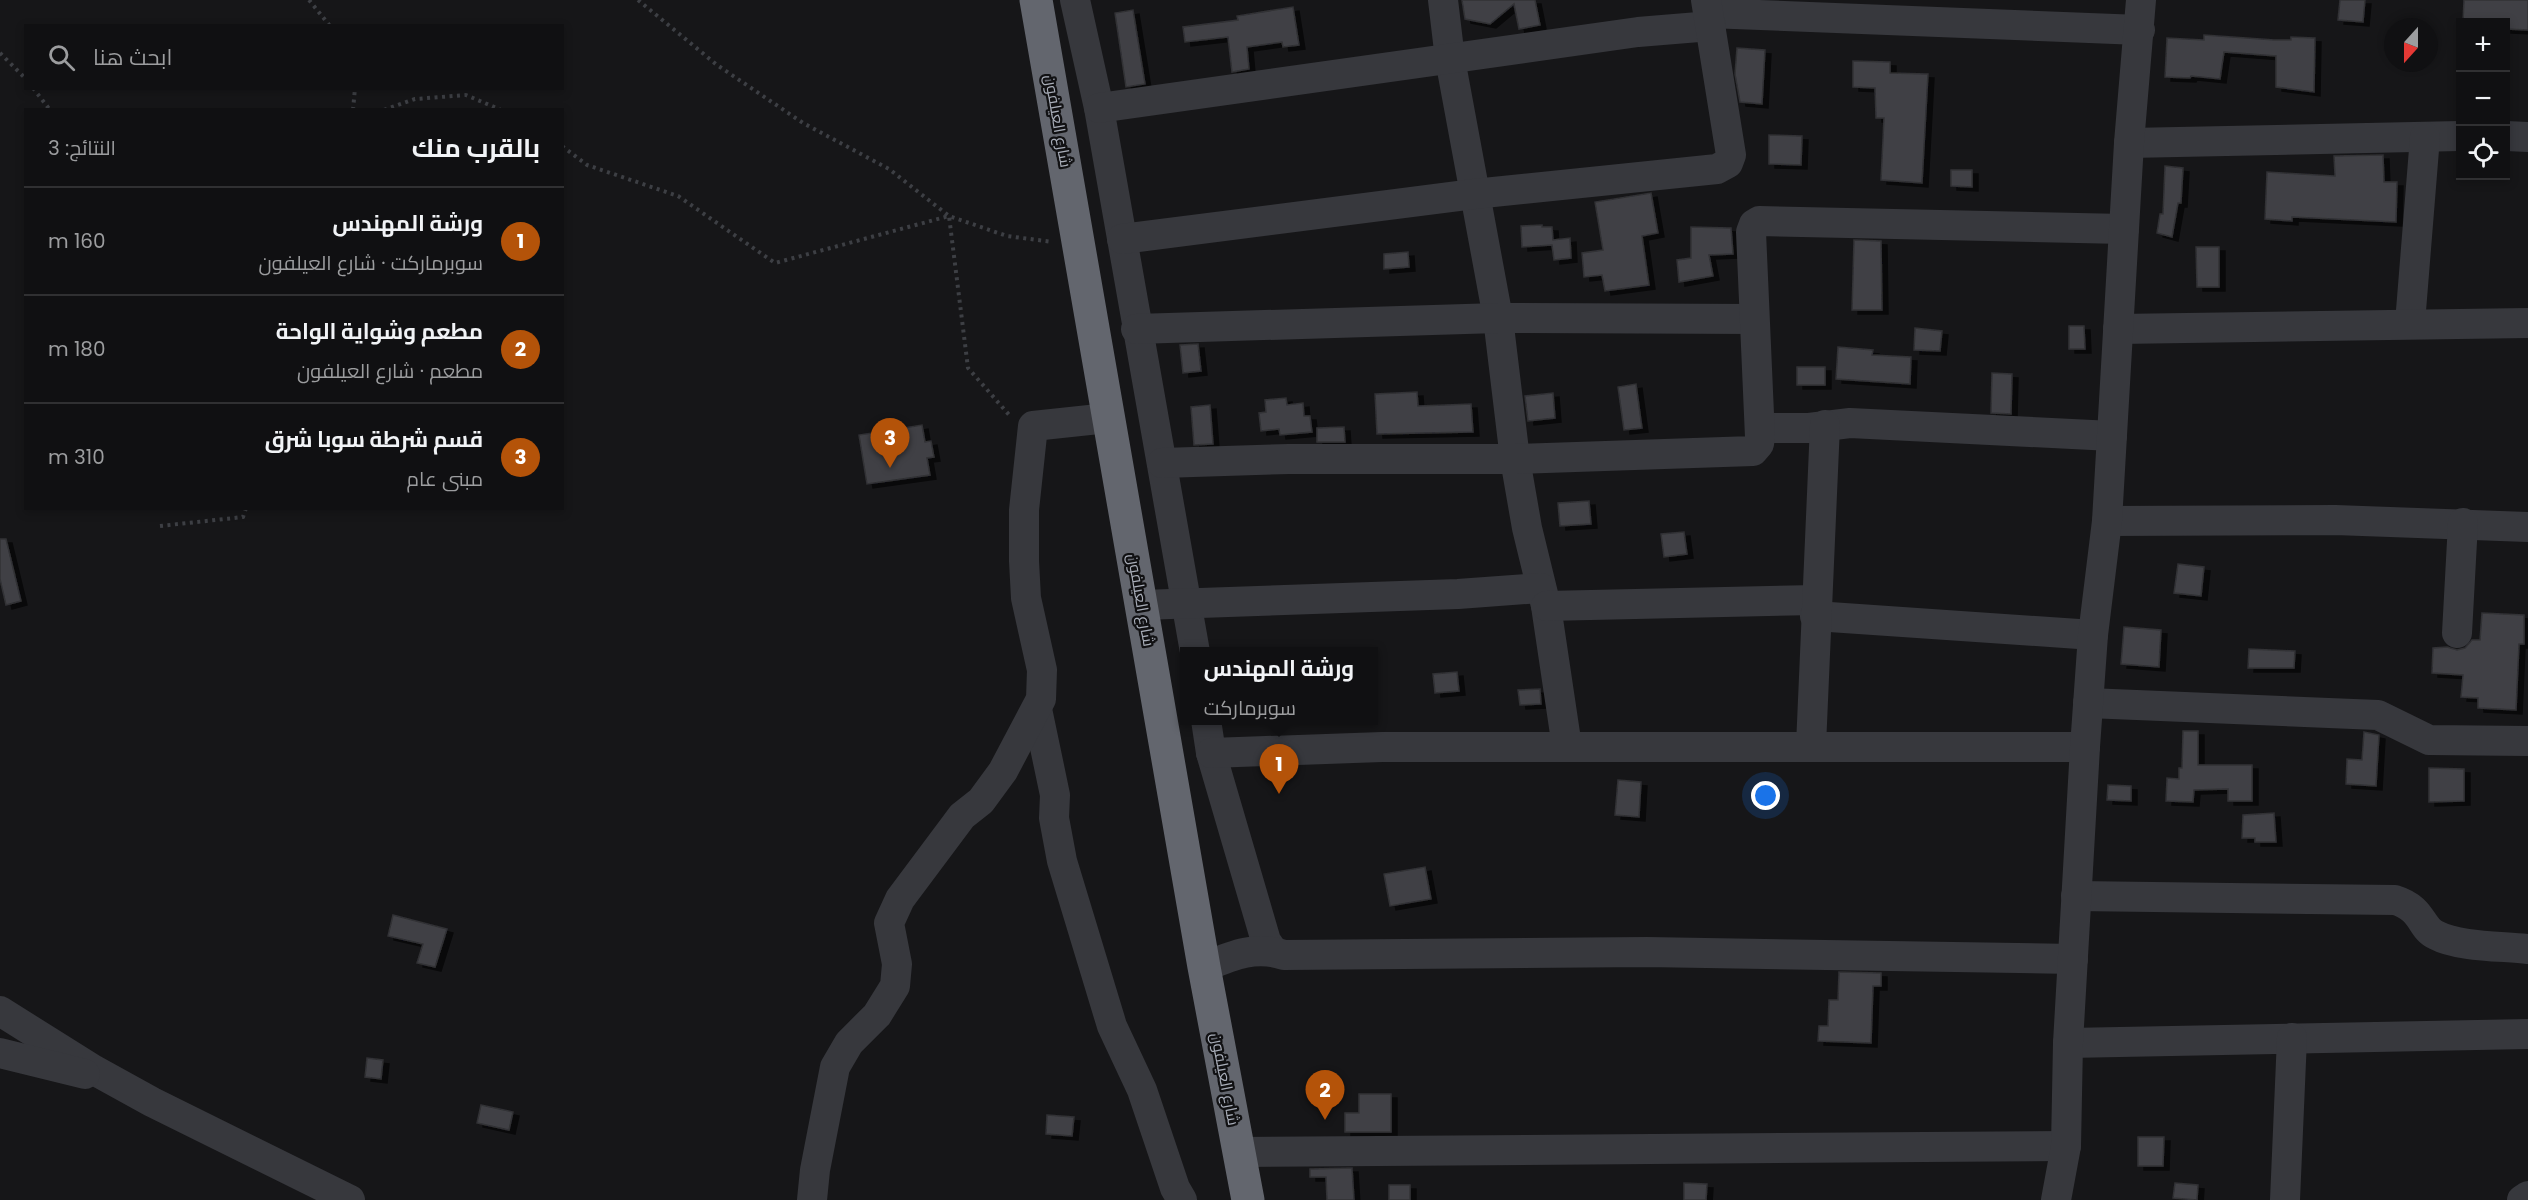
<!DOCTYPE html>
<html lang="ar">
<head>
<meta charset="utf-8">
<style>
	:root { --surface:#101012; --page:#19191b; --text:#f1f3f6; --muted:#9c9d9f; --line:#303032; --accent:#b45309 }
	body { margin:0; font-family:Poppins,Cairo,sans-serif; background:var(--page); color:var(--text); direction:rtl }
	.controls { position:absolute; right:18px; top:18px; display:grid; overflow:hidden; border-radius:0px; box-shadow:0 3px 9px #0003 }
	.controls button { width:54px; height:54px; display:grid; place-items:center; padding:0; border:0; border-bottom:2px solid var(--line); background:var(--surface); color:var(--text); font:30px sans-serif }
	.compass { position:absolute; left:2384px; top:18px; width:54px; height:54px; border-radius:50%; background:var(--surface); box-shadow:0 3px 9px #0003; rotate:201deg }
	.you { position:absolute; left:1766px; top:796px; width:21px; height:21px; margin:-15px; border:4px solid #fff; border-radius:50%; background:#1a73e8; box-shadow:0 0 0 9px #1a73e833 }
	.badge { display:grid; place-items:center; width:39px; height:39px; border-radius:50%; background:var(--accent); color:#fff; font-size:20px; font-weight:700 }
	.pin { position:absolute; translate:-50% -50px; filter:drop-shadow(0 2px 3px #0008) }
	.pin::after { content:''; position:absolute; top:32px; width:21px; height:18px; background:inherit; clip-path:polygon(0 0,100% 0,50% 100%) }
	.popup { position:absolute; left:1180px; top:647px; width:198px; height:78px; box-sizing:border-box; display:grid; place-content:center; border-radius:0px; background:var(--surface); filter:drop-shadow(0 2px 4px #0005); font-size:20px; white-space:nowrap; color:var(--muted) }
	.popup b { font-size:22px; color:var(--text) }
	.popup::after { content:''; position:absolute; left:50%; top:100%; margin-left:-12px; border:12px solid transparent; border-top-color:var(--surface) }
	.list { margin:0; padding:0; list-style:none }
	h2 { display:flex; justify-content:space-between; align-items:center; height:78px; margin:0; padding:0 24px; font-size:26px }
	h2 small { font-size:20px; font-weight:400; color:var(--muted) }
	.list li { display:grid; grid-template-columns:39px 1fr auto; gap:18px; align-items:center; box-sizing:border-box; height:108px; padding:0 24px; border-top:2px solid var(--line) }
	.list b { display:block; font-size:22px; white-space:nowrap }
	.list p { margin:0; font-size:20px; white-space:nowrap; color:var(--muted) }
	.list em { font-size:20px; font-style:normal; color:var(--muted) }
	.icon { flex:none; width:33px; height:33px; fill:none; stroke:currentColor; stroke-width:2; stroke-linecap:round; stroke-linejoin:round }
	.map { position:relative; flex:none; width:2528px; height:1200px; overflow:hidden; direction:ltr }
	.search { position:absolute; background:var(--surface); box-shadow:0 3px 9px #0003; left:24px; top:24px; width:540px; height:66px; display:flex; align-items:center; gap:15px; box-sizing:border-box; padding:0 21px; border-radius:0px; color:var(--muted); font-size:22px }
	.panel { position:absolute; background:var(--surface); box-shadow:0 3px 9px #0003; left:24px; top:108px; width:540px; height:402px; border-radius:0px; direction:rtl }
	.map>svg:first-child { display:block }
	.building { fill:#404145; stroke:#303034; stroke-width:1.5; filter:url(#shadow) }
	.lines { fill:none; stroke-linecap:round; stroke-linejoin:round }
	.path { stroke:#3d3f44; stroke-width:4; stroke-dasharray:3 4.5; stroke-linecap:butt }
	.minor { stroke:#37383d; stroke-width:30 }
	.highway { stroke:#63666e; stroke-width:33 }
	.labels { text-anchor:middle; dominant-baseline:central; stroke-width:4.5; stroke-linejoin:round; paint-order:stroke }
	.street-label { font-size:16px; fill:#a8adb8; stroke:#111113 }
</style>
</head>
<body>
<div class="map">
<svg width="2528" height="1200" viewBox="0 0 2528 1200">
	<defs>
		<filter id="shadow"><feDropShadow dx="6" dy="4" stdDeviation="0" flood-color="#0009"/></filter>
	</defs>
	<rect width="100%" height="100%" fill="#161618"/>
	<g class="building">
		<polygon points="1462,0 1535,0 1540,25 1519,29 1514,4 1490,24 1465,19"/>
		<polygon points="2340,0 2365,0 2363,22 2338,20"/>
		<polygon points="2464,0 2528,0 2528,30 2505,29 2505,22 2463,22"/>
		<polygon points="1293,7 1299,45 1283,47 1282,42 1247,47 1249,69 1232,72 1228,37 1185,42 1183,27 1238,20 1237,16"/>
		<polygon points="1133,10 1145,84 1126,87 1115,13"/>
		<polygon points="2204,35 2275,40 2291,40 2291,37 2315,38 2314,92 2276,87 2276,56 2224,52 2220,79 2191,76 2190,78 2165,77 2167,38 2204,40"/>
		<polygon points="1737,48 1765,50 1762,104 1740,102 1735,74"/>
		<polygon points="1853,61 1890,62 1890,73 1928,74 1922,183 1881,180 1884,118 1876,118 1875,88 1853,87"/>
		<polygon points="1769,135 1802,136 1801,165 1769,164"/>
		<polygon points="2383,155 2384,182 2397,182 2396,222 2292,217 2292,221 2265,219 2267,172 2335,176 2334,156"/>
		<polygon points="2165,166 2183,168 2181,203 2178,203 2172,237 2157,233 2160,214 2163,214"/>
		<polygon points="1951,170 1972,170 1972,187 1951,186"/>
		<polygon points="1651,193 1658,233 1642,236 1649,285 1605,291 1602,275 1584,277 1582,253 1603,250 1595,202"/>
		<polygon points="1542,225 1542,227 1552,227 1553,240 1570,238 1571,258 1554,260 1552,245 1522,247 1521,226"/>
		<polygon points="1691,227 1731,228 1733,254 1709,255 1713,276 1679,282 1677,260 1691,258"/>
		<polygon points="1854,240 1881,241 1882,310 1852,310"/>
		<polygon points="2196,247 2219,247 2219,287 2197,287"/>
		<polygon points="1408,252 1409,267 1384,269 1384,254"/>
		<polygon points="2069,326 2084,326 2085,349 2069,349"/>
		<polygon points="1915,328 1942,331 1940,351 1914,350"/>
		<polygon points="1198,344 1201,371 1183,373 1180,345"/>
		<polygon points="1838,347 1873,350 1872,355 1911,357 1910,384 1836,379"/>
		<rect x="1797" y="367" width="28" height="18"/>
		<polygon points="1992,373 2012,374 2011,414 1991,413"/>
		<polygon points="1636,384 1642,428 1624,430 1618,387"/>
		<polygon points="1417,392 1418,406 1471,404 1473,432 1377,434 1375,394"/>
		<polygon points="1553,393 1555,418 1528,421 1525,396"/>
		<polygon points="1286,398 1287,405 1303,403 1304,416 1310,416 1312,432 1280,435 1279,429 1261,431 1259,413 1266,412 1265,400"/>
		<polygon points="1210,405 1213,444 1194,445 1191,407"/>
		<polygon points="922,425 925,442 931,441 934,457 927,458 930,475 867,484 859,435"/>
		<polygon points="1344,427 1345,442 1317,442 1317,428"/>
		<polygon points="1589,501 1591,524 1560,526 1558,503"/>
		<polygon points="1684,532 1687,554 1664,557 1661,534"/>
		<polygon points="0,539 6,539 21,601 6,605 0,579"/>
		<polygon points="2178,564 2204,567 2201,596 2174,593"/>
		<polygon points="2482,613 2524,615 2524,644 2519,644 2516,710 2478,708 2478,698 2461,697 2463,675 2432,673 2433,648 2447,647 2457,650 2465,648 2472,640 2480,640"/>
		<polygon points="2124,627 2161,630 2159,667 2121,664"/>
		<polygon points="2249,649 2295,651 2294,668 2248,668"/>
		<polygon points="1457,672 1459,691 1435,693 1433,674"/>
		<polygon points="1540,689 1541,704 1520,705 1518,690"/>
		<polygon points="2183,731 2198,731 2198,765 2252,765 2252,801 2228,801 2228,789 2194,790 2193,802 2166,801 2167,778 2179,779 2179,768 2182,768"/>
		<polygon points="2364,732 2379,735 2376,786 2346,784 2347,759 2362,760"/>
		<polygon points="2429,768 2464,769 2464,801 2429,802"/>
		<polygon points="1618,780 1641,782 1639,817 1615,815"/>
		<polygon points="2108,785 2131,786 2131,801 2107,800"/>
		<polygon points="2274,813 2276,842 2255,842 2255,838 2242,838 2243,815"/>
		<polygon points="1425,867 1431,899 1390,906 1384,874"/>
		<polygon points="393,915 447,929 435,967 417,963 423,944 388,936"/>
		<polygon points="1839,972 1881,973 1881,986 1873,986 1871,1043 1818,1041 1819,1026 1828,1026 1829,1000 1838,1000"/>
		<polygon points="367,1058 383,1060 381,1079 365,1077"/>
		<polygon points="1359,1094 1391,1094 1391,1132 1345,1132 1345,1113 1359,1113"/>
		<polygon points="481,1105 513,1112 509,1130 477,1123"/>
		<polygon points="1047,1115 1074,1117 1072,1136 1046,1134"/>
		<polygon points="2138,1137 2164,1137 2163,1166 2138,1166"/>
		<polygon points="1352,1168 1354,1200 1327,1200 1326,1177 1310,1177 1310,1169"/>
		<polygon points="1684,1183 1707,1184 1706,1200 1684,1200"/>
		<polygon points="2175,1183 2198,1185 2197,1200 2173,1198"/>
		<rect x="1389" y="1185" width="21" height="15"/>
	</g>
	<g class="lines">
		<g class="path">
			<polyline points="309,0 330,26"/>
			<polyline points="638,0 717,65 803,123 889,169 949,216 1007,236 1053,242"/>
			<polyline points="0,53 26,79"/>
			<polyline points="33,88 50,110"/>
			<polyline points="353,110 355,88"/>
			<polyline points="384,110 415,99 466,95 501,110"/>
			<polyline points="562,146 587,165 678,196 775,263 949,216 968,368 1011,417"/>
			<polyline points="160,526 243,517 246,508"/>
		</g>
		<g class="minor">
			<polyline points="1075,0 1099,108 1195,652"/>
			<polyline points="1443,0 1450,59 1498,318 1515,459 1527,528 1546,606 1567,747"/>
			<polyline points="1708,13 2140,30"/>
			<polyline points="1099,108 1638,32 1711,26"/>
			<polyline points="2506,136 2528,137"/>
			<polyline points="2129,143 2460,136"/>
			<polyline points="1122,239 1474,194 1717,169 1728,163 1731,155 1706,0"/>
			<polyline points="2410,323 2425,137"/>
			<polyline points="1136,329 1498,318 1754,319"/>
			<polyline points="2118,329 2528,323"/>
			<polyline points="1760,428 1809,428 1850,423 2112,436"/>
			<polyline points="1162,463 1289,459 1515,459 1753,451 1759,444 1760,437 1751,232 1754,224 1759,221 2124,229"/>
			<polyline points="2107,521 2335,520 2528,527"/>
			<polyline points="1142,605 1458,594 1541,588"/>
			<polyline points="1546,606 1816,600"/>
			<polyline points="1815,616 2093,635"/>
			<polyline points="2457,633 2463,523"/>
			<polyline points="2088,703 2378,715 2429,740 2528,741"/>
			<polyline points="1037,709 1055,795 1054,818 1062,861 1112,1026 1142,1090 1175,1188 1182,1200"/>
			<polyline points="1206,720 1211,753 1266,941 1273,951"/>
			<polyline points="1811,746 1825,425"/>
			<polyline points="1211,753 1382,747 2085,747"/>
			<path d="M2076 896 2395 900C2424 909 2420 928 2436 935 2458 947 2502 946 2528 949"/>
			<path d="M1204 967C1231 956 1255 945 1284 955L1647 952 2073 959"/>
			<polyline points="0,1011 94,1070 152,1102 350,1200"/>
			<polyline points="2068,1043 2528,1034"/>
			<polyline points="0,1053 85,1074"/>
			<polyline points="1239,1152 2066,1146"/>
			<polyline points="812,1200 815,1170 835,1067 849,1043 877,1015 895,986 897,964 889,923 900,899 962,816 981,801 1003,771 1041,699 1042,670 1026,598 1024,561 1024,510 1033,426 1108,418"/>
			<polyline points="2056,1200 2066,1146 2068,1043 2085,747 2093,635 2107,521 2129,143 2141,0"/>
			<polyline points="2285,1200 2292,1038"/>
			<polyline points="2522,1200 2528,1196"/>
		</g>
		<polyline class="highway" points="1036,0 1204,967 1248,1200"/>
	</g>
	<g class="labels">
		<g class="street-label">
			<text transform="translate(1058 121) rotate(80)">شارع العيلفون</text>
			<text transform="translate(1141 600) rotate(80)">شارع العيلفون</text>
			<text transform="translate(1225 1079) rotate(79)">شارع العيلفون</text>
		</g>
	</g>
</svg>
<div class="controls">
<button>+</button>
<button>−</button>
<button><svg class="icon" aria-label="locate" viewBox="0 0 24 24"><circle cx="12" cy="12" r="6"/><path d="M12 2v4M12 18v4M2 12h4M18 12h4"/></svg></button>
</div>
<svg class="compass" viewBox="-18 -18 36 36"><path d="M0-13l5 13h-10z" fill="#e53935"/><path d="M0 13l5-13h-10z" fill="#9c9d9f"/></svg>
<div class="you"></div>
<div class="pin badge" style="left:1279px;top:794px">1</div>
<div class="popup"><b>ورشة المهندس</b>سوبرماركت</div>
<div class="pin badge" style="left:1325px;top:1120px">2</div>
<div class="pin badge" style="left:890px;top:468px">3</div>
<div class="search"><svg class="icon" aria-label="search" viewBox="0 0 24 24"><circle cx="10" cy="10" r="6"/><path d="M15 15l6 6"/></svg>ابحث هنا</div>
<section class="panel">
<h2>بالقرب منك<small>النتائج: 3</small></h2>
<ul class="list">
<li><span class="badge">1</span><div><b>ورشة المهندس</b><p>سوبرماركت · شارع العيلفون</p></div><em>160 m</em></li>
<li><span class="badge">2</span><div><b>مطعم وشواية الواحة</b><p>مطعم · شارع العيلفون</p></div><em>180 m</em></li>
<li><span class="badge">3</span><div><b>قسم شرطة سوبا شرق</b><p>مبنى عام</p></div><em>310 m</em></li>
</ul>
</section>
</div>
</body>
</html>
